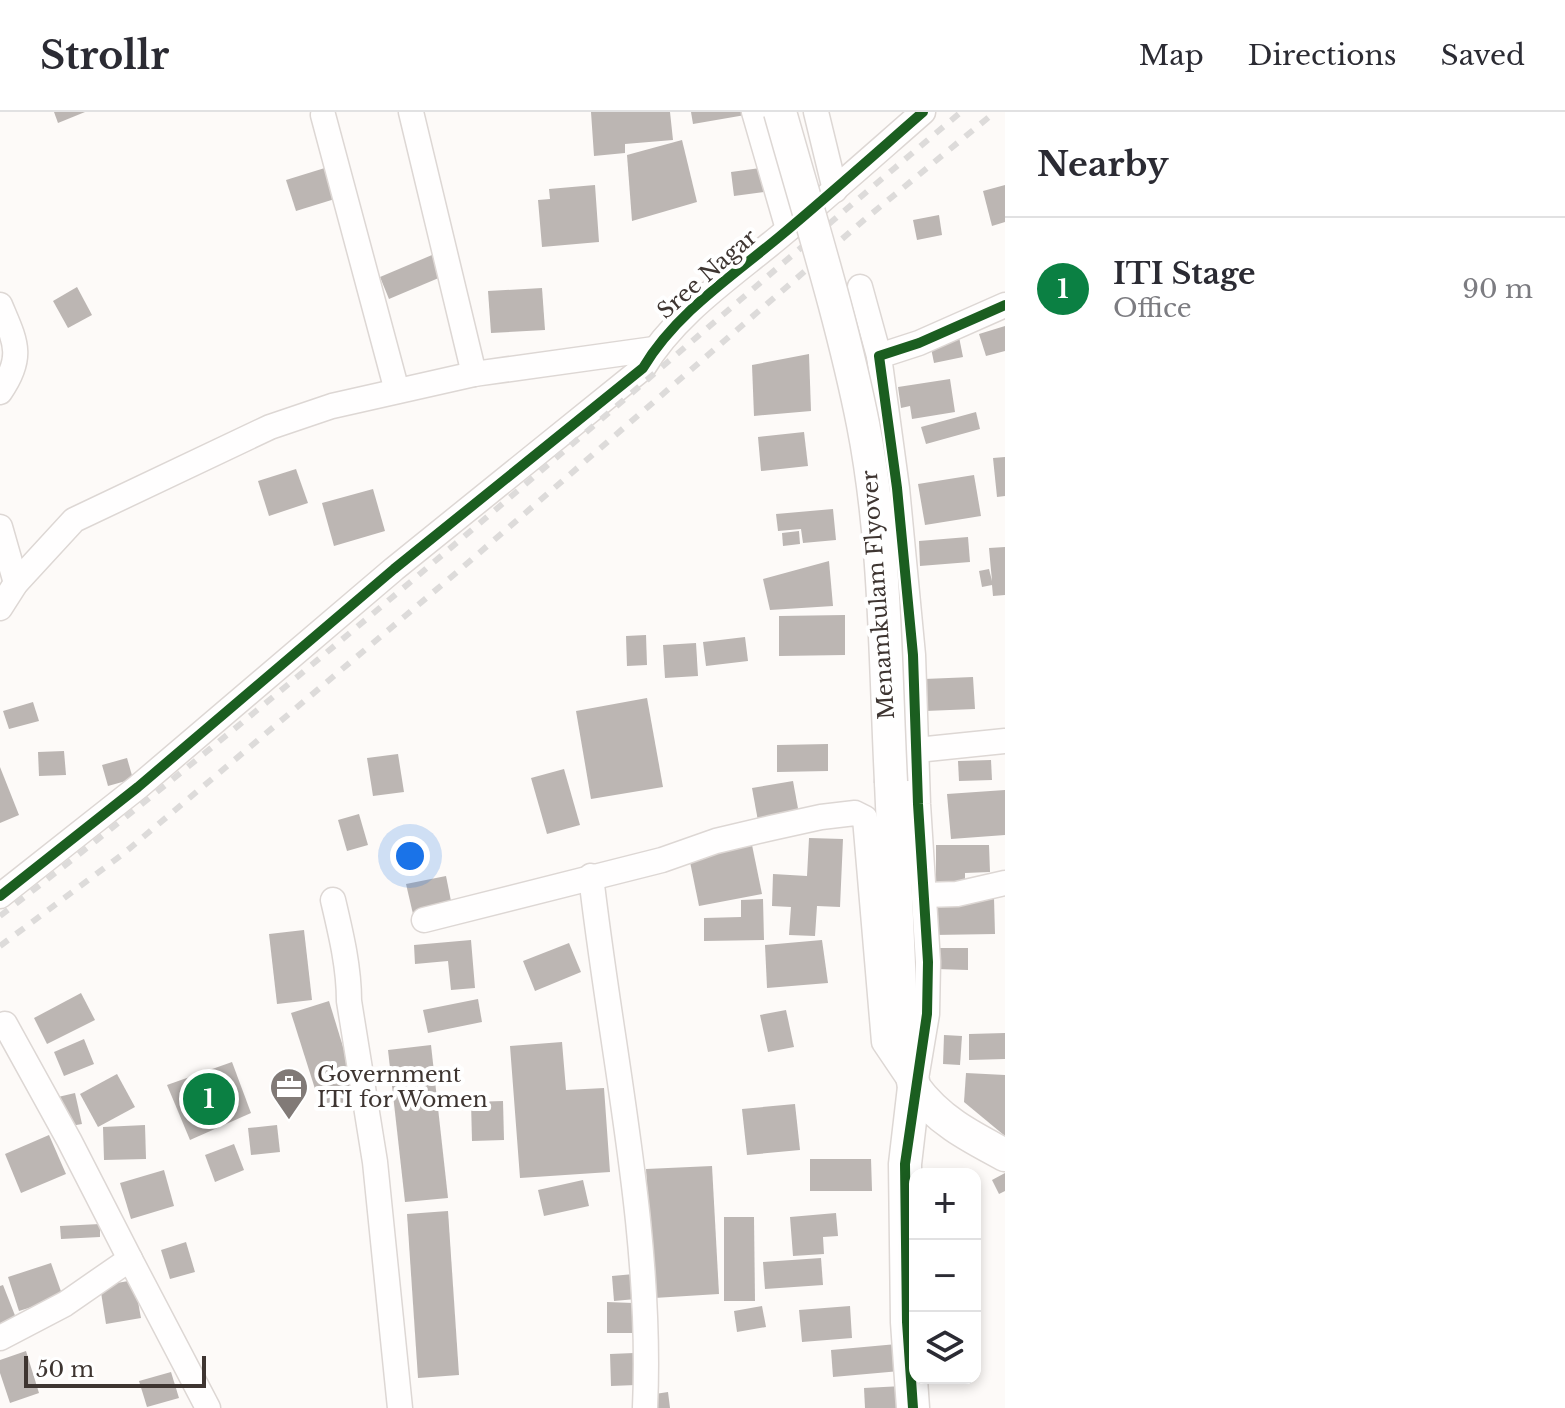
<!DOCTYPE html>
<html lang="en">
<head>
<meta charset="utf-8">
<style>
	:root { --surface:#fff; --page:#f7f7f7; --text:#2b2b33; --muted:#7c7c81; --line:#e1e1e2; --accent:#0b8043 }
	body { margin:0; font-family:"Libre Baskerville",serif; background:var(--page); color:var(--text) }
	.controls { position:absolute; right:24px; bottom:24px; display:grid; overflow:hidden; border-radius:16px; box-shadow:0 4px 12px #0003 }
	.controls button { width:72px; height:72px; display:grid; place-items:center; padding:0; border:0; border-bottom:2px solid var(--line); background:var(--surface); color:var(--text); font:40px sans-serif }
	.scale { position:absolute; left:24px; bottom:20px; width:182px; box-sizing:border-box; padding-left:8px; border:4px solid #3e3531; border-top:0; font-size:22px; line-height:28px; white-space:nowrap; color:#3e3531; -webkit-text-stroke:6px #fff; paint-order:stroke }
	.you { position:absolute; left:410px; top:744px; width:28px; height:28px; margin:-20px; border:6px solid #fff; border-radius:50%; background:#1a73e8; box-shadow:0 0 0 12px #1a73e833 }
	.badge { display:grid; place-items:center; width:52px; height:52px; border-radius:50%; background:var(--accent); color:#fff; font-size:26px; font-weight:700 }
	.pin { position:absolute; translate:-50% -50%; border:4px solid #fff; box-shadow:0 2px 8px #0006 }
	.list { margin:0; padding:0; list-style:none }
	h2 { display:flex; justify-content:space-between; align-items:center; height:104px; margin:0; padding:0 32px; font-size:34px }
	h2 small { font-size:26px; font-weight:400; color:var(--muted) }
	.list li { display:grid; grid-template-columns:52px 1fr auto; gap:24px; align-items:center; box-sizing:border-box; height:144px; padding:0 32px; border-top:2px solid var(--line) }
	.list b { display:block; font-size:30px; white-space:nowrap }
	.list p { margin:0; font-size:26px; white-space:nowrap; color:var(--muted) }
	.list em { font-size:26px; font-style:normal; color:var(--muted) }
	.icon { flex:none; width:44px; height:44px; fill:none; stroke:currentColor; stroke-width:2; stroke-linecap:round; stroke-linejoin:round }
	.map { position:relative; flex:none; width:1005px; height:1296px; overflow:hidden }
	header { display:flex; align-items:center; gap:48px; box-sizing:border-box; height:112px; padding:0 40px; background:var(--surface); border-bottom:2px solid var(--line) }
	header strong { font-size:38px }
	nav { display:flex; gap:44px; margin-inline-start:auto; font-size:28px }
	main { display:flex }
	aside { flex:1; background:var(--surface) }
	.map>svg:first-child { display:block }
	.building { fill:#bcb6b3 }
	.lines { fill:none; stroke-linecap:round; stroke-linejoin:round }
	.street-casing { stroke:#ddd7d4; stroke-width:27 }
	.secondary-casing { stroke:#ddd7d4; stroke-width:35 }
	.street { stroke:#fffefe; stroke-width:24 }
	.secondary { stroke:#fffefe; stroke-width:32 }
	.rail { stroke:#dddbda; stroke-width:6; stroke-dasharray:10 10; stroke-linecap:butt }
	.secondary-bridge-casing { stroke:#ddd7d4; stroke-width:35; stroke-linecap:butt }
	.secondary-bridge { stroke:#fffefe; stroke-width:32 }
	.cycleway-casing { stroke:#fff; stroke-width:15 }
	.cycleway { stroke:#1b5e20; stroke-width:10 }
	.labels { text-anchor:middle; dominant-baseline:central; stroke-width:8; stroke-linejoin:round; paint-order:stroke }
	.street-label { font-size:22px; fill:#3e3531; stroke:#fff }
	.poi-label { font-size:22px; fill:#3e3531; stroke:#fff; text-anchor:start }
</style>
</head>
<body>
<header>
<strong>Strollr</strong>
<nav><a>Map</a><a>Directions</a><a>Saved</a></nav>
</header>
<main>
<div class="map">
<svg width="1005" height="1296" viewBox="0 0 1005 1296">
	<rect width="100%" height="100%" fill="#fdfaf8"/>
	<g class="building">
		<polygon points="54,0 85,0 58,11"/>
		<polygon points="591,0 670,0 673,28 625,32 625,41 594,44"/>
		<polygon points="691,0 751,0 751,2 693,12"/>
		<polygon points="682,28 697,90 632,109 627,43"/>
		<polygon points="328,55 338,86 296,99 286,68"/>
		<polygon points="768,55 771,79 734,84 731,60"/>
		<polygon points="595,73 599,130 542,135 538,88 550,87 549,77"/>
		<polygon points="1005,73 1005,110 992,114 983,79"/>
		<polygon points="939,103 942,123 917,128 913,108"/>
		<polygon points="432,143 441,165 389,187 380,165"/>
		<polygon points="77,175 92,203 68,216 53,189"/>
		<polygon points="542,176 545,218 491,221 488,179"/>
		<polygon points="1005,214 1005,239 986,244 979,222"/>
		<polygon points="959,225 963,245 934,251 930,231"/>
		<polygon points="809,242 811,299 754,304 752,253"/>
		<polygon points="950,267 955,300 912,307 910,294 901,296 898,275"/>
		<polygon points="976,300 980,317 926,332 921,315"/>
		<polygon points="804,320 808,354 761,359 758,325"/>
		<polygon points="1005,345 1005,384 997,385 993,346"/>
		<polygon points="296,357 308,391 269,404 258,369"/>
		<polygon points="974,363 981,404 925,413 918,372"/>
		<polygon points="373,377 385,419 334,434 322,391"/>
		<polygon points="833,397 836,428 803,431 801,417 778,419 776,402"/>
		<polygon points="799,419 800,432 783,434 782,421"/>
		<polygon points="968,425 970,450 920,454 919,429"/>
		<polygon points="1005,435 1005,483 993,484 992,473 982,475 979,459 989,457 992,469 989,436"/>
		<polygon points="829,449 833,494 770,498 763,467"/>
		<polygon points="845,503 845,543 779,544 779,504"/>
		<polygon points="646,523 647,553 627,554 626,524"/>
		<polygon points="745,525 748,549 706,554 703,530"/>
		<polygon points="696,531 698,564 665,566 663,533"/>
		<polygon points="973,565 975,597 925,599 924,567"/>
		<polygon points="647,586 663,675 591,687 576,599"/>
		<polygon points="33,590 39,609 9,617 3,599"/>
		<polygon points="828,632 828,659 777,660 777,633"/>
		<polygon points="64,639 66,663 39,664 38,640"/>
		<polygon points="398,642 404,680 373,684 367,646"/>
		<polygon points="127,646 133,667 108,674 102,653"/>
		<polygon points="991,648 992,668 959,669 958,649"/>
		<polygon points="0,655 19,703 0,711"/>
		<polygon points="564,657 580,713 547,722 531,666"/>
		<polygon points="793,669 799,702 758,709 752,676"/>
		<polygon points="1005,678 1005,723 951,727 947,682"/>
		<polygon points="359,702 368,733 347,739 338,708"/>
		<polygon points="809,726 843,727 840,795 817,794 815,824 789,823 791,795 772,794 773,762 807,764"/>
		<polygon points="752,733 762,782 699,794 689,745"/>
		<polygon points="936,733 989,733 990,760 965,761 965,778 936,778"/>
		<polygon points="446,764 452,794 413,802 406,772"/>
		<polygon points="994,786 995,822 934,823 933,788"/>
		<polygon points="763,787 764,828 704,829 704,806 741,805 741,788"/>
		<polygon points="304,818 312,888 277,892 269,822"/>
		<polygon points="471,828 475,876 451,878 448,849 415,852 414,833"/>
		<polygon points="822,828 828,871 767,876 765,833"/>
		<polygon points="569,831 581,860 535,879 523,849"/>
		<polygon points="936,836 968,836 968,858 936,857"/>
		<polygon points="81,881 95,908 47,932 34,906"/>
		<polygon points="478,887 482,910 428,921 423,898"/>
		<polygon points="329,889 359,987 322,999 291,901"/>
		<polygon points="786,898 794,935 768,940 760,903"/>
		<polygon points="1005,921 1005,947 969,948 969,922"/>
		<polygon points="944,923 962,924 960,953 943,952"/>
		<polygon points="84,927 94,952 64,964 54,940"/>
		<polygon points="562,930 566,978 604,976 610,1060 520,1066 510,934"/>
		<polygon points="431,933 448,1086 405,1090 388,938"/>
		<polygon points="232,950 251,1001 190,1028 167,973"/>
		<polygon points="966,961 1005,963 1005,1024 964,990"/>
		<polygon points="117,962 135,995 98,1015 80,982"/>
		<polygon points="75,981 82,1012 65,1015 58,985"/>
		<polygon points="503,989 504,1028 472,1029 471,990"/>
		<polygon points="795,992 800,1038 747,1043 742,997"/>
		<polygon points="145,1013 146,1047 104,1048 103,1015"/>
		<polygon points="277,1013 280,1040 251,1043 248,1016"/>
		<polygon points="49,1023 66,1062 21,1081 5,1042"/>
		<polygon points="234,1032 244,1058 215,1070 205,1043"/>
		<polygon points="810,1047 871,1047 872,1079 810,1079"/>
		<polygon points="712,1054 719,1182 654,1186 646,1057"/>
		<polygon points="164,1058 174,1094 131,1107 120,1071"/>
		<polygon points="1005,1061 1005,1079 999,1082 992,1068"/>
		<polygon points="583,1068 589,1094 544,1104 538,1078"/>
		<polygon points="448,1099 459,1263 418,1266 407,1102"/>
		<polygon points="836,1101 838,1124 823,1125 824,1142 793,1144 790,1105"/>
		<polygon points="724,1105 754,1105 755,1189 724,1189"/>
		<polygon points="100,1112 100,1125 61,1127 60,1114"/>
		<polygon points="186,1130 195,1160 170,1167 161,1138"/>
		<polygon points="821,1146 823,1173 765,1177 763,1150"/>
		<polygon points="51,1151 63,1185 19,1199 8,1165"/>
		<polygon points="634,1162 636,1187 614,1189 612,1164"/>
		<polygon points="134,1168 141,1206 106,1212 100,1174"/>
		<polygon points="3,1173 16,1206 0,1213 0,1174"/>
		<polygon points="607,1190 633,1191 633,1221 607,1221"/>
		<polygon points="762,1194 766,1215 737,1220 734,1199"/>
		<polygon points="850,1194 852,1226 802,1230 799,1198"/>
		<polygon points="897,1232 900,1259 833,1265 831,1238"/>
		<polygon points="26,1239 39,1281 10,1291 0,1261 0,1248"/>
		<polygon points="634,1241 636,1273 611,1274 610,1242"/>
		<polygon points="171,1260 179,1286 147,1295 139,1269"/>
		<polygon points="903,1274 904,1296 865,1296 864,1276"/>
		<polygon points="668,1280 670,1296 657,1296 655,1282"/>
	</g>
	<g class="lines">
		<g class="street-casing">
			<g id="street">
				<polyline points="411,0 474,262"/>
				<polyline points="754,0 788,117"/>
				<polyline points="816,0 835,78"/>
				<polyline points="323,3 397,279"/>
				<polyline points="860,175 879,244"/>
				<path d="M0 193C15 229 25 244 0 280"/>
				<polyline points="0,415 16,471"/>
				<polyline points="0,496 16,471 74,408 270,315 332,294 474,262 654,237"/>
				<polyline points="917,638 1005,629"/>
				<path d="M591 764C611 940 653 1119 645 1296"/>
				<polyline points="924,783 957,782 1005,771"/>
				<path d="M0 784 138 675 394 457 643 256C675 202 731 165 779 125 828 84 875 42 923 0"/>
				<path d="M333 788C341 822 349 855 349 889L375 1050 400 1296"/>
				<polyline points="424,808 662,748 716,729 771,716 821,705 855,701 865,706 884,930 911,970"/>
				<polyline points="5,912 69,1028 130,1147"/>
				<polyline points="917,961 927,902 928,850 918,692 913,543 897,376 879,244 919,231 1005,193"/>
				<polyline points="0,1226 65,1192 130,1147 208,1296"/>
			</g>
		</g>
		<g class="secondary-casing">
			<g id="secondary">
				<polyline points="891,670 901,899 914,975 905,1052 907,1210 913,1296"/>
				<path d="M914 975C938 1008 969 1024 1005 1043"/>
			</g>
		</g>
		<use href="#street" class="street"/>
		<use href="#secondary" class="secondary"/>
		<g class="rail">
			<path d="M0 804C330 549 641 269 961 0"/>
			<polyline points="0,834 123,742 456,461 864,108 995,0"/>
		</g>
		<g class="secondary-bridge-casing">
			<path id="secondary-bridge" d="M780 0C809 103 842 207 863 312 886 429 885 551 891 670"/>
		</g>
		<use href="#secondary-bridge" class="secondary-bridge"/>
		<g class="cycleway-casing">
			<g id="cycleway">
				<path d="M0 784 138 675 394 457 643 256C675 202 731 165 779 125 828 84 875 42 923 0"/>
				<polyline points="913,1296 907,1210 905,1052 927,902 928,850 918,692 913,543 897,376 879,244 919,231 1005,193"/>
			</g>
		</g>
		<use href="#cycleway" class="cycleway"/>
	</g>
	<defs>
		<g id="office-pin" transform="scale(2)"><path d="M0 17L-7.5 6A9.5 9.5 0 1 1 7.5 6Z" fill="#817a77" stroke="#fff"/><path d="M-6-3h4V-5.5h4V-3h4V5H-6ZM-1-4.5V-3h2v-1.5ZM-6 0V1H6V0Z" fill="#fff"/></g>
	</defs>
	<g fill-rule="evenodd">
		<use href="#office-pin" x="289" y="975"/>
	</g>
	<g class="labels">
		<g class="street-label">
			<text transform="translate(707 162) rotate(-41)">Sree Nagar</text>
			<text transform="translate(878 483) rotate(-94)">Menamkulam Flyover</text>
		</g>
		<g class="poi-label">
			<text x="317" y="962">Government<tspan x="317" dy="25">ITI for Women</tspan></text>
		</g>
	</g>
</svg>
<div class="controls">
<button>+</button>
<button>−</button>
<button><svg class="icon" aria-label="layers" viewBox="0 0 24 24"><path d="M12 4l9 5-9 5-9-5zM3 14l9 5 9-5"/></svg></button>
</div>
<div class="scale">50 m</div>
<div class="you"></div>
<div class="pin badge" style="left:209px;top:987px">1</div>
</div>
<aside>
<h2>Nearby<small></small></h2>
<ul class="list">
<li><span class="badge">1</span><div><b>ITI Stage</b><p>Office</p></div><em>90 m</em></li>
</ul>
</aside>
</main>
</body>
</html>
